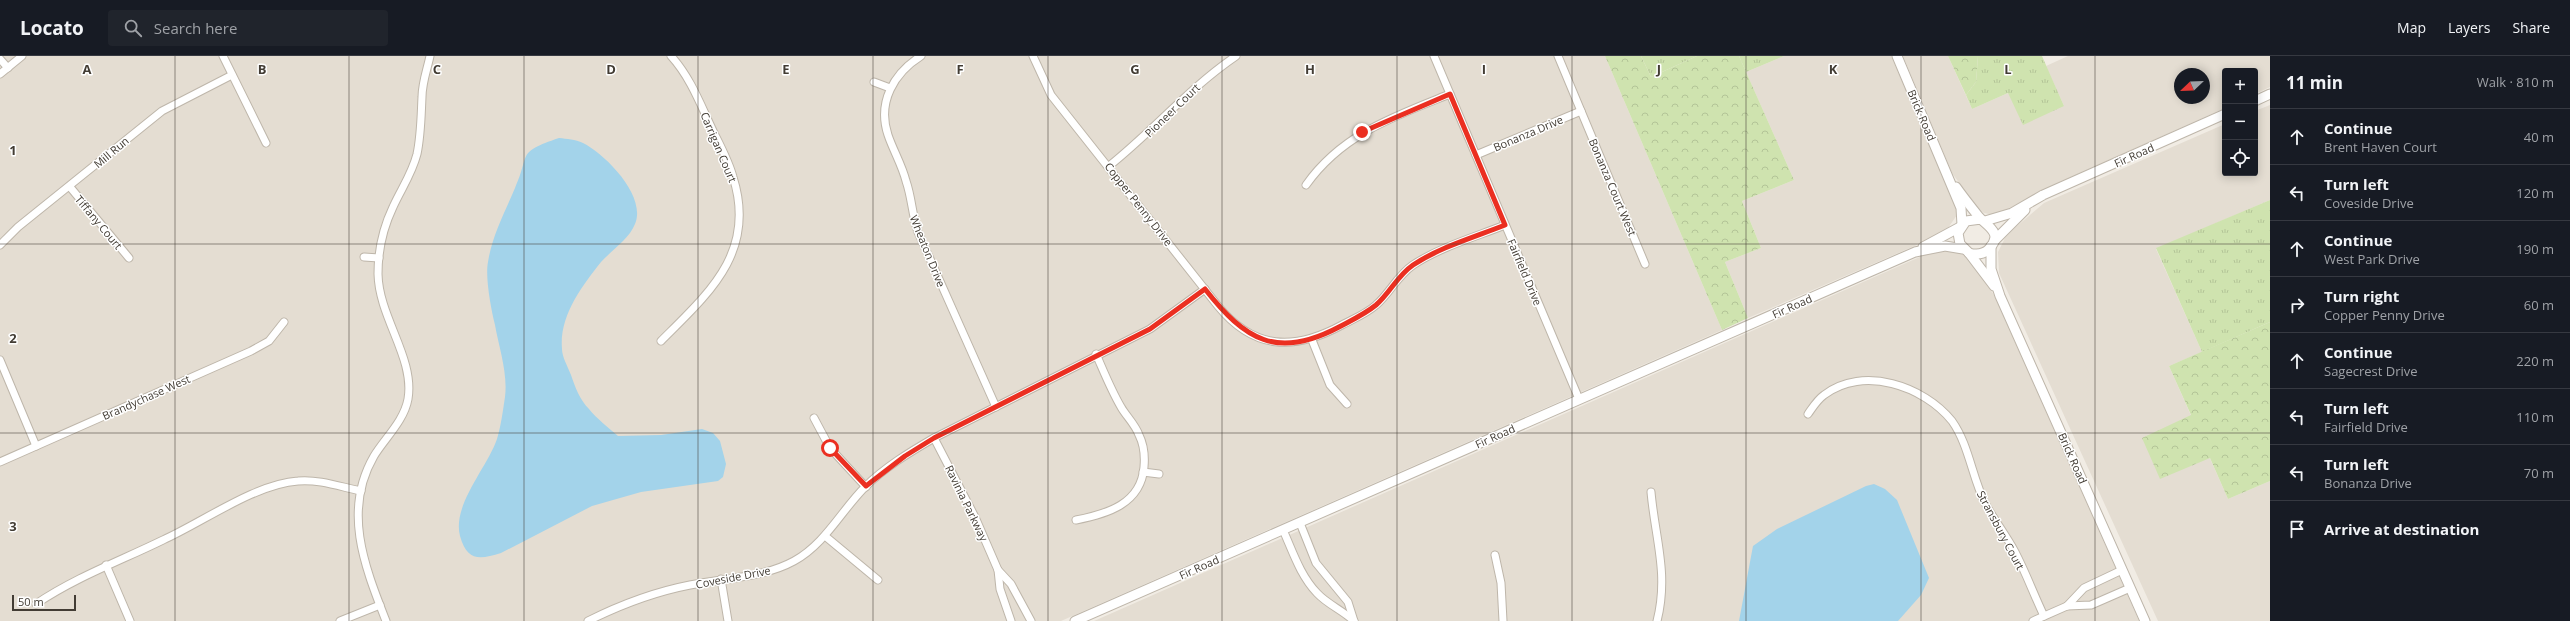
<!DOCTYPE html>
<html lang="en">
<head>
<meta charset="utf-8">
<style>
	:root { --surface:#171b24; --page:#20242c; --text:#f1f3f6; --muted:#9ea1a6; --line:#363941 }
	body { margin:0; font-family:"Open Sans",sans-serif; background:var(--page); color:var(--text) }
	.controls { position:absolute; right:12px; top:12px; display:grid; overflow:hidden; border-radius:4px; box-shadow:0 2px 10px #0003 }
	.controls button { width:36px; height:36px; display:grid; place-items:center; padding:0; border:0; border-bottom:1px solid var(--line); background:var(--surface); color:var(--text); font:20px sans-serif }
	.compass { position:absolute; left:2174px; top:12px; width:36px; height:36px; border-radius:50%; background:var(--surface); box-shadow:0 2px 10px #0003; rotate:247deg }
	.scale { position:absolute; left:12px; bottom:10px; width:64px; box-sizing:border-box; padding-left:4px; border:2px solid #423c34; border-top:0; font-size:11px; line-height:14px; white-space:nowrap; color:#423c34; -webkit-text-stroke:3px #fff; paint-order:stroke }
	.stop { position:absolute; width:12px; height:12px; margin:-9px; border:3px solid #eb2f21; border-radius:50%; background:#fff }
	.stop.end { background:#eb2f21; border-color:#fff; box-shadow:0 1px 4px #0008 }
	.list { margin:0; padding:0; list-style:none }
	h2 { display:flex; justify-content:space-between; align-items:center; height:52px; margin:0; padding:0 16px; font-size:17px }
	h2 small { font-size:13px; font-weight:400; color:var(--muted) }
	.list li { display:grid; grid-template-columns:26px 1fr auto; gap:12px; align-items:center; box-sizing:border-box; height:56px; padding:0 16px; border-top:1px solid var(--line) }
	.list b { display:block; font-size:15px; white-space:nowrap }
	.list p { margin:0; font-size:13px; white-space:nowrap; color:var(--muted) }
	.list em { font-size:13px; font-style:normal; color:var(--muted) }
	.icon { flex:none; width:22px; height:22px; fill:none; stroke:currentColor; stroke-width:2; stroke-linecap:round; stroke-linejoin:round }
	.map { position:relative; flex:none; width:2270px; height:565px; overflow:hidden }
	header { display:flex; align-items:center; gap:24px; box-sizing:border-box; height:56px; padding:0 20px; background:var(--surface); border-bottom:1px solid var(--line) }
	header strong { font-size:19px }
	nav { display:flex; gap:22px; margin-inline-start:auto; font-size:14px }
	.search { width:280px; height:36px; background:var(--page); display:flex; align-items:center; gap:10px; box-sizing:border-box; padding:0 14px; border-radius:4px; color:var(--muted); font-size:15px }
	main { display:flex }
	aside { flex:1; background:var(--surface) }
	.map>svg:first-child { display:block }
	.residential { fill:#e4ddd2; fill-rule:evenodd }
	.grass { fill:url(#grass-tufts) }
	.forest { fill:url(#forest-crowns) }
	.water { fill:#a3d3ea }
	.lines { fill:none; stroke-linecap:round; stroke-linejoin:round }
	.minor-casing { stroke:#beb6aa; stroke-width:9 }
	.tertiary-casing { stroke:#beb6aa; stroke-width:11 }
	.minor { stroke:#fff; stroke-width:7 }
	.tertiary { stroke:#fff; stroke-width:9 }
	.route { stroke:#eb2f21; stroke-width:5 }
	.grid { fill:none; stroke:#423c34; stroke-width:1; stroke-opacity:0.55 }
	.labels { text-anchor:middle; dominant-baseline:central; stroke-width:3; stroke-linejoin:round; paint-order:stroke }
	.street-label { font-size:11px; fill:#423c34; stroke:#fff }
	.grid-label { font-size:13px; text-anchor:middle; font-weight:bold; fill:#423c34; stroke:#fff; stroke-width:3; stroke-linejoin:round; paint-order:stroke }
</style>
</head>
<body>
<header>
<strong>Locato</strong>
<div class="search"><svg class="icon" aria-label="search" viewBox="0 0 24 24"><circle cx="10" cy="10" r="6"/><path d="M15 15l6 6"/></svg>Search here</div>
<nav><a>Map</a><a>Layers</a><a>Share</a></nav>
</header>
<main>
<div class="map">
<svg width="2270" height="565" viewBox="0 0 2270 565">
	<defs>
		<pattern id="grass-tufts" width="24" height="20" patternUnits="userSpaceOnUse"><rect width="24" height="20" fill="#cfe3af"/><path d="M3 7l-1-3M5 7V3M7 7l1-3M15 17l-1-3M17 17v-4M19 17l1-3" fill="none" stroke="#b3c497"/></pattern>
		<pattern id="forest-crowns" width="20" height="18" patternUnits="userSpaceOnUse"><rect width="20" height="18" fill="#cfe3af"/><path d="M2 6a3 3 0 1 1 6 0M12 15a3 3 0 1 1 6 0" fill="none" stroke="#b3c497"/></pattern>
	</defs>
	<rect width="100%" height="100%" fill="#f1ece4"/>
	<g class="residential">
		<polygon points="0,0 1605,0 1722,274 1061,565 0,565"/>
		<polygon points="1784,0 1891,0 1956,149 1957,159 1948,172 1919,188 1748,262 1725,206 1761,192 1742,145 1794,124 1746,16"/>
		<path d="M1903 0H1948L1972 53 2008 37 2064 50 2046 10 2068 0H2270V31L2255 38V15H2225V52L2038 136 2012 153 1993 159 1984 157 1976 150 1952 117ZM2180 18H2204V42H2180Z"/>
		<polygon points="2270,49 2270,144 2156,193 2202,296 2169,310 2228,443 2270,425 2270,565 2158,565 1999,217 1998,196 2005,182 2016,171 2044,147 2225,68 2225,117 2255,117 2255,55"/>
		<polygon points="1940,194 1957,196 1965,200 1976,212 1994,239 2139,565 1094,565 1931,196"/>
	</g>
	<g class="grass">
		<polygon points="1641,0 1697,0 1651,21"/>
		<polygon points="1739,0 1784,0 1746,16"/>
		<polygon points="1978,0 2042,0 2064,50 2023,69 2008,37 1972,53 1966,39 1976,26"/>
		<polygon points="2270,144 2270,266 2202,296 2156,192"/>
	</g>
	<g class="forest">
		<polygon points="1605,0 1641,0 1651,21 1697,0 1739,0 1794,124 1742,145 1761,192 1725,206 1748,262 1722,274"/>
		<polygon points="1948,0 1978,0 1976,26 1966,39"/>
		<polygon points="2270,266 2270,425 2228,443 2210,402 2160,423 2142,382 2191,359 2169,310"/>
	</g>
	<g class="water">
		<path d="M559 82C567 83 575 83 583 87 605 98 647 140 635 168 629 183 612 194 601 206 582 230 559 260 562 293 562 301 568 311 571 319 575 331 580 344 589 353 597 363 608 371 618 380L661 379 702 373 713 377 720 385 726 408 723 421 718 425 641 436 592 450 501 497C479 504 467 505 460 480 452 449 487 412 497 383 501 370 503 354 505 341 508 317 499 292 495 269 491 253 485 221 488 206 492 180 505 156 515 132 531 97 515 97 559 82Z"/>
		<polygon points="1874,428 1885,433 1897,444 1929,522 1921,539 1898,565 1739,565 1753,490 1777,473 1866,430"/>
	</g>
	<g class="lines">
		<g class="minor-casing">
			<g id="minor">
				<polyline points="223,0 266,87"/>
				<path d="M921 0C894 17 877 46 888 79 893 94 902 109 906 125 912 142 912 159 918 176L996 351"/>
				<path d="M1033 0 1051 39 1218 250C1254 294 1294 295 1342 269 1353 263 1366 258 1376 249 1390 237 1397 220 1413 209 1440 191 1475 181 1505 169"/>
				<polyline points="1434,0 1579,343"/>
				<polyline points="1558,0 1645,208"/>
				<polyline points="0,3 8,12"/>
				<polyline points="0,18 22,0"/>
				<polyline points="874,26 890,32"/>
				<polyline points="1476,99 1581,55"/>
				<path d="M1109 110C1153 75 1189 32 1236 0"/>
				<path d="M1306 129C1342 78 1395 60 1450 38"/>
				<polyline points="70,131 129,202"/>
				<polyline points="0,189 18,171 162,55 232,19"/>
				<polyline points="364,201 379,202"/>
				<polyline points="1312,284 1330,329 1347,348"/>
				<path d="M661 285C709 237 757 196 733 121 729 106 721 91 714 77 701 50 691 22 671 0"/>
				<polyline points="0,304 36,390"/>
				<path d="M1808 358C1813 351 1817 344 1824 339 1863 309 1924 330 1952 365 1969 389 1972 421 1985 447 1994 464 2006 479 2015 496 2026 517 2034 539 2044 560"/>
				<polyline points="814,362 830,392 866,431"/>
				<polyline points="934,382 975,461 998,514 1000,533 1011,565"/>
				<polyline points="0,406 251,295 269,285 284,266"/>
				<polyline points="1143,416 1159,418"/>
				<path d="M1651 436C1655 482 1669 518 1657 565"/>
				<path d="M1076 464C1107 458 1141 448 1144 411 1145 400 1144 389 1139 379 1135 368 1126 360 1121 351 1111 334 1104 316 1096 298"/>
				<polyline points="1300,467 1316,507 1348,546 1354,565"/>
				<path d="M1283 474C1293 496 1300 519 1317 537 1327 548 1342 554 1354 565"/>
				<polyline points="825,480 878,524"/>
				<polyline points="1495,499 1501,527 1503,565"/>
				<polyline points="106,509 130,565"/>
				<polyline points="998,514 1011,528 1031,565"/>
				<polyline points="721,523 728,565"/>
				<path d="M36 548C76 521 120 505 163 484 203 466 255 428 298 425 319 423 341 431 361 435"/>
				<polyline points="2067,550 2084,532 2122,514"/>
				<polyline points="340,565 380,549"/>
				<path d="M386 565C365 511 342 455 374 400 385 382 404 365 408 343 415 302 379 262 378 218 378 195 383 172 393 151 401 133 412 118 417 98 421 79 421 61 422 41 422 27 427 14 430 0"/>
				<path d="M588 565C620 549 654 536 690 529 724 522 763 522 794 505 825 488 841 455 865 431 885 411 910 396 934 382L1150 273 1205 233"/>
				<polyline points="2033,565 2067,550 2091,549 2130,532"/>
			</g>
		</g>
		<g class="tertiary-casing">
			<g id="tertiary">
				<polyline points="1897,0 1961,152 1962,169"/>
				<polyline points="2255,45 2270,38"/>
				<path d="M1956 131C1963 141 1971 151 1979 161 1987 170 2004 177 1989 193 1983 199 1976 199 1969 197L1960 188 1958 177 1966 165 1981 163"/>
				<polyline points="1985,165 2012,157 2043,139 2225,58"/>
				<polyline points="1994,185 2025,154"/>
				<polyline points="1991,190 1991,213 2000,240 2145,565"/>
				<polyline points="1923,191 1960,171"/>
				<polyline points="1969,197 1994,230"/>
				<polyline points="1075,565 1915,196 1945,190 1963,193"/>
			</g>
		</g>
		<use href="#minor" class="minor"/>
		<use href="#tertiary" class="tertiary"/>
	</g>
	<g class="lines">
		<path class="route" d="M830 392 866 430 905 400 934 382 1150 273 1205 233C1245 284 1277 304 1339 271 1352 264 1365 258 1376 249 1390 237 1397 220 1413 209 1440 191 1475 181 1505 169L1450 38 1362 76"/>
	</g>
	<path class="grid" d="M175 0V565M349 0V565M524 0V565M698 0V565M873 0V565M1048 0V565M1222 0V565M1397 0V565M1572 0V565M1746 0V565M1921 0V565M2095 0V565M0 188H2270M0 377H2270"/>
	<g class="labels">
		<g class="street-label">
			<text transform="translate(1172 54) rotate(-44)">Pioneer Court</text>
			<text transform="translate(1922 59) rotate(67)">Brick Road</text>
			<text transform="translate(1528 77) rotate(-23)">Bonanza Drive</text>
			<text transform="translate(719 91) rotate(67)">Carrigan Court</text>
			<text transform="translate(111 96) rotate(-40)">Mill Run</text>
			<text transform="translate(2134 99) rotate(-24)">Fir Road</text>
			<text transform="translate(1613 131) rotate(67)">Bonanza Court West</text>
			<text transform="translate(1139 148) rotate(52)">Copper Penny Drive</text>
			<text transform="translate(99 166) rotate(50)">Tiffany Court</text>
			<text transform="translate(928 195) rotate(68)">Wheaton Drive</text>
			<text transform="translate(1525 216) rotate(67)">Fairfield Drive</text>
			<text transform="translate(1792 250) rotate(-24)">Fir Road</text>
			<text transform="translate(146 341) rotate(-24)">Brandychase West</text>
			<text transform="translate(1495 380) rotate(-24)">Fir Road</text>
			<text transform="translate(2073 402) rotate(66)">Brick Road</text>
			<text transform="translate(967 447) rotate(64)">Ravinia Parkway</text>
			<text transform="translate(2001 474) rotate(62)">Stransbury Court</text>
			<text transform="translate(1199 511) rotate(-24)">Fir Road</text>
			<text transform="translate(733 521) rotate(-11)">Coveside Drive</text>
		</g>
	</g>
	<g class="grid-label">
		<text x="87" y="18">A</text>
		<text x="262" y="18">B</text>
		<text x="437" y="18">C</text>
		<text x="611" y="18">D</text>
		<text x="786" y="18">E</text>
		<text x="960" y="18">F</text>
		<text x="1135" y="18">G</text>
		<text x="1310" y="18">H</text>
		<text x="1484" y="18">I</text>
		<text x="1659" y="18">J</text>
		<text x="1833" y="18">K</text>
		<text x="2008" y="18">L</text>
		<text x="13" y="99">1</text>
		<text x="13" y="287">2</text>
		<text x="13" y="475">3</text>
	</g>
</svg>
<div class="controls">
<button>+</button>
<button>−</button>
<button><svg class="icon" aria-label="locate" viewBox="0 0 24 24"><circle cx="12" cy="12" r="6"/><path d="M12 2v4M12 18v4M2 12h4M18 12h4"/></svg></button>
</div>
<svg class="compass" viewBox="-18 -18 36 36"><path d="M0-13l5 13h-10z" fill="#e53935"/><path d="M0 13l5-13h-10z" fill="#9ea1a6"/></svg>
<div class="scale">50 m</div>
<div class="stop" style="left:830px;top:392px"></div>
<div class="stop end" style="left:1362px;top:76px"></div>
</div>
<aside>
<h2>11 min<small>Walk · 810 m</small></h2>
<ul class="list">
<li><svg class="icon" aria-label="ahead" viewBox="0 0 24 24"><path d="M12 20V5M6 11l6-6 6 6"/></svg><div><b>Continue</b><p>Brent Haven Court</p></div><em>40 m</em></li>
<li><svg class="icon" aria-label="left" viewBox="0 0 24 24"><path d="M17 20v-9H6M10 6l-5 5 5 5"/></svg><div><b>Turn left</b><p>Coveside Drive</p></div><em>120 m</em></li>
<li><svg class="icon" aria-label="ahead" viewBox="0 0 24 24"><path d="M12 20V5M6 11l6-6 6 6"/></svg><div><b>Continue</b><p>West Park Drive</p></div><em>190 m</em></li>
<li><svg class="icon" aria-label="right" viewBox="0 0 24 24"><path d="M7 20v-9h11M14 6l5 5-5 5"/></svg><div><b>Turn right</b><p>Copper Penny Drive</p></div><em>60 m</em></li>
<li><svg class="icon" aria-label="ahead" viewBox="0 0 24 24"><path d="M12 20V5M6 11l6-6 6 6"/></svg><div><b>Continue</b><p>Sagecrest Drive</p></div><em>220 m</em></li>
<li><svg class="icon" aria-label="left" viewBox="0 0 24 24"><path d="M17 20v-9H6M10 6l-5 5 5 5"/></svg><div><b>Turn left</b><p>Fairfield Drive</p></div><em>110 m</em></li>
<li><svg class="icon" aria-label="left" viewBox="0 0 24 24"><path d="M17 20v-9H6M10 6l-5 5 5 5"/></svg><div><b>Turn left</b><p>Bonanza Drive</p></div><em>70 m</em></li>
<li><svg class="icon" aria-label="arrive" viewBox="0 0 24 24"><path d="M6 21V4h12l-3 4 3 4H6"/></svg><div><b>Arrive at destination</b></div></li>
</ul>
</aside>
</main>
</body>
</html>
